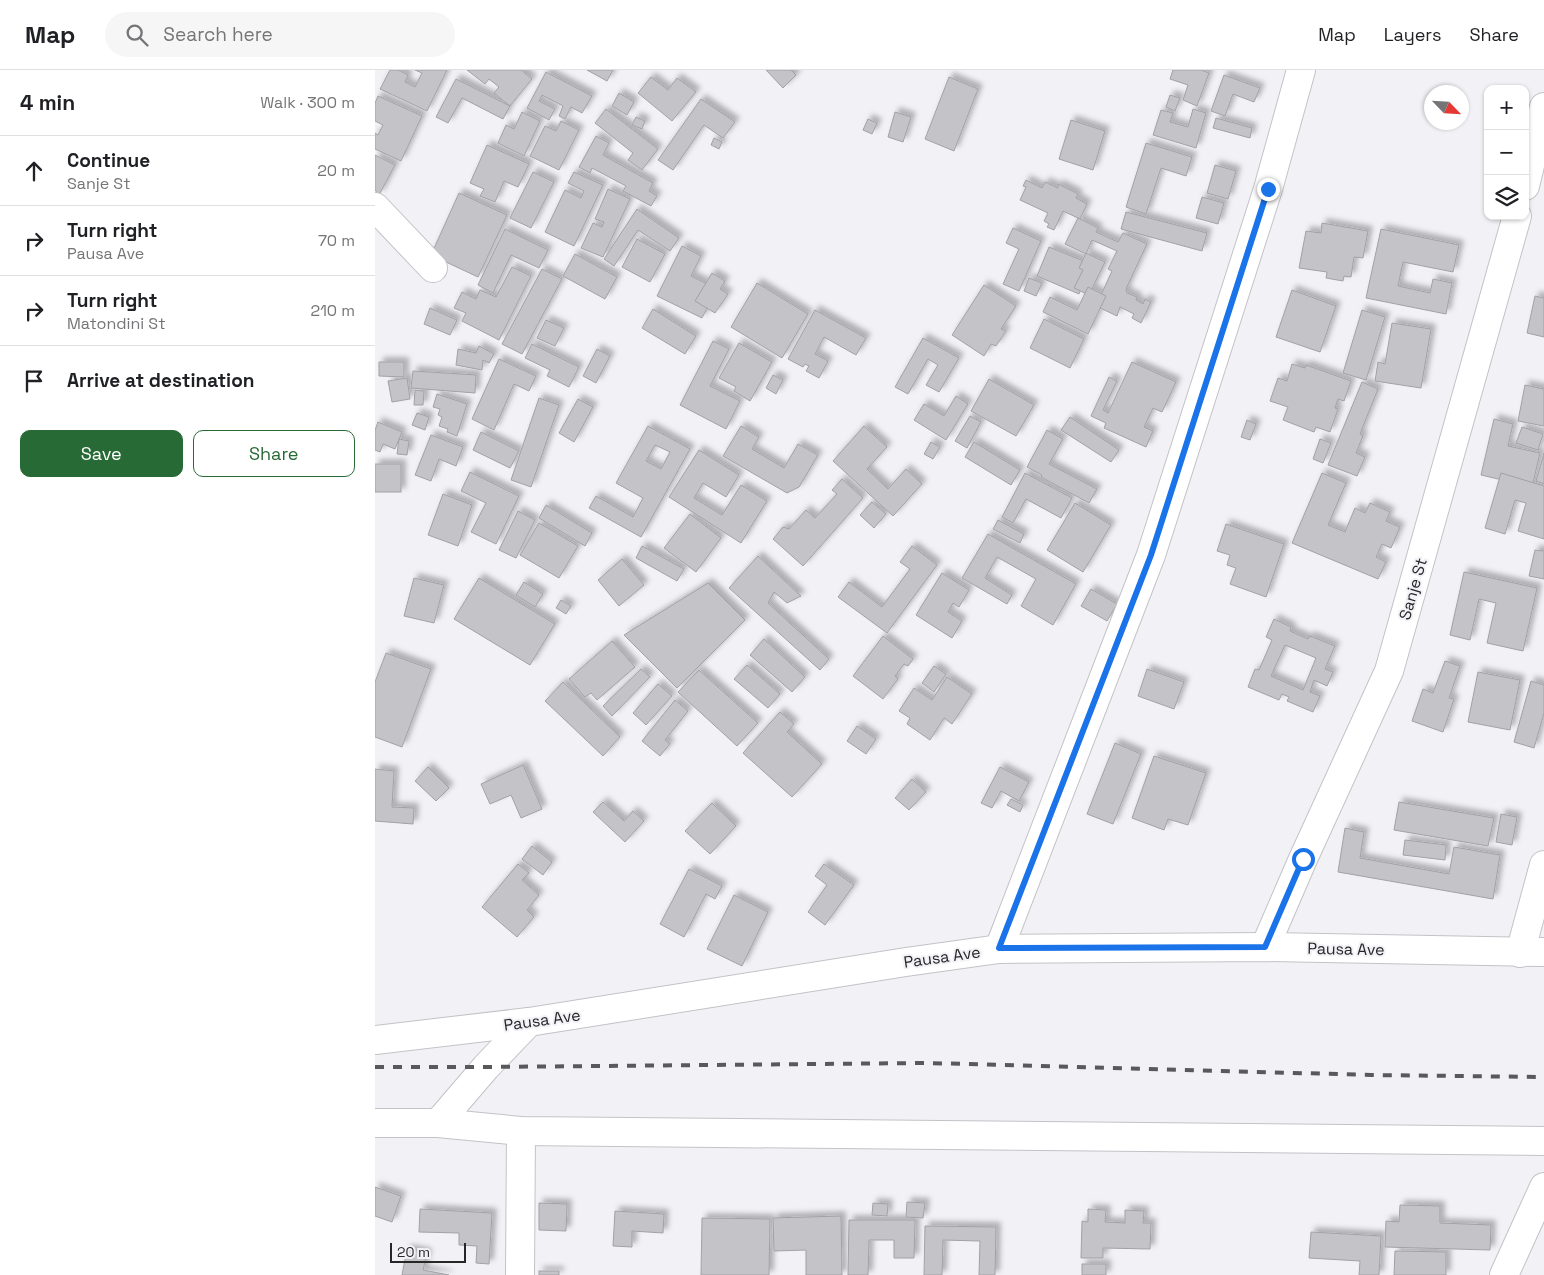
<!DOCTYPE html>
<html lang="en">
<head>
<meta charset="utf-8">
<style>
	:root { --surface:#fff; --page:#f6f6f6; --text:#202124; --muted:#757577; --line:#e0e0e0; --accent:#286a35 }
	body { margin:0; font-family:"Space Grotesk",sans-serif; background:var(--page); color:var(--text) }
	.controls { position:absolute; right:15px; top:15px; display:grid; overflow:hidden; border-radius:10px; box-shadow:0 1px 4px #0004 }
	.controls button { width:45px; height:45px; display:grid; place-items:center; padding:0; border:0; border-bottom:1px solid var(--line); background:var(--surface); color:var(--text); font:25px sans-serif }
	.compass { position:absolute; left:1049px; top:15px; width:45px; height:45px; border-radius:50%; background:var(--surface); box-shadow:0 1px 4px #0004; rotate:115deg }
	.scale { position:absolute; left:15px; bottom:12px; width:76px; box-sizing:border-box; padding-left:5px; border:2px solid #272728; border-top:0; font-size:14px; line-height:18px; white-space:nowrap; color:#272728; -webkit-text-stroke:4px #f2f1f6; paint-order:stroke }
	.stop { position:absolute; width:15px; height:15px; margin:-11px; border:4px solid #1a73e8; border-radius:50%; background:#fff }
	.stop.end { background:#1a73e8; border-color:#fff; box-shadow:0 1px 5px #0008 }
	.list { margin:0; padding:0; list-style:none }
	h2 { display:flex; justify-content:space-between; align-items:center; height:65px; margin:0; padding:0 20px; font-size:21px }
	h2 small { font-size:16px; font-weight:400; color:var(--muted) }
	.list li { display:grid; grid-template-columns:32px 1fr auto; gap:15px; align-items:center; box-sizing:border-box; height:70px; padding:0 20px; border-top:1px solid var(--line) }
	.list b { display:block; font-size:19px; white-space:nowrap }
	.list p { margin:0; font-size:16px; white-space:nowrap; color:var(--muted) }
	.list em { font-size:16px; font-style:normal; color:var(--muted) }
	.actions { display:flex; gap:10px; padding:15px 20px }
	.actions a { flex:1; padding:11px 0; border:1px solid var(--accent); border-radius:10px; text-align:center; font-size:18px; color:var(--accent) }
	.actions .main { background:var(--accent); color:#fff }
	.icon { flex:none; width:28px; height:28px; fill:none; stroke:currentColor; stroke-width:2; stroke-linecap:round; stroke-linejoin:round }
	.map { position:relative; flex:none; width:1169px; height:1205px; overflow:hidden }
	header { display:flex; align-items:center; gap:30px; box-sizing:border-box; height:70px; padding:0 25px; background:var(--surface); border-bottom:1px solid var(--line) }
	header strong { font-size:24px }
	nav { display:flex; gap:28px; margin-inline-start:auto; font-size:18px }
	.search { width:350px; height:45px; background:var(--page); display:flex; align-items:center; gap:12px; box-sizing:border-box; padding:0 18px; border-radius:28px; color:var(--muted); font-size:19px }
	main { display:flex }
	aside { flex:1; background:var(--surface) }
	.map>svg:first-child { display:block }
	.building { fill:#c4c3c7; stroke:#a2a1a5; fill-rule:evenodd; filter:url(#shadow) }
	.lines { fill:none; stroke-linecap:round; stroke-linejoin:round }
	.minor-casing { stroke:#c4c2c7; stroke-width:30 }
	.minor { stroke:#fff; stroke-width:28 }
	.rail { stroke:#59585a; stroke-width:4; stroke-dasharray:9 9; stroke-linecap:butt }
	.route { stroke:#1a73e8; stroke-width:6 }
	.labels { text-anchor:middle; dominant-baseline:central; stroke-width:4; stroke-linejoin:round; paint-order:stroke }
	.street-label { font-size:16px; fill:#272728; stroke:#f2f1f6 }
</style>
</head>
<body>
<header>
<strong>Map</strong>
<div class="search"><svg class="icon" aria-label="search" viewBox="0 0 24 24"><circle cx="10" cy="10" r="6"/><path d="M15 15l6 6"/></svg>Search here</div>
<nav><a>Map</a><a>Layers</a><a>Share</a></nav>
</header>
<main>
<aside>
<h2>4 min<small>Walk · 300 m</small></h2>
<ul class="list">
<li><svg class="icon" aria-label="ahead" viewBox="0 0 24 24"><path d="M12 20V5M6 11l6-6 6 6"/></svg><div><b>Continue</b><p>Sanje St</p></div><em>20 m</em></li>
<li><svg class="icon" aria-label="right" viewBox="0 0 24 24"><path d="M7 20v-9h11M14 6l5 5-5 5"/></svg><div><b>Turn right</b><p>Pausa Ave</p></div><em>70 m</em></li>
<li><svg class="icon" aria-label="right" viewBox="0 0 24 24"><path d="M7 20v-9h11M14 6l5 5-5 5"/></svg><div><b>Turn right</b><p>Matondini St</p></div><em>210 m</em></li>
<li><svg class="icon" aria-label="arrive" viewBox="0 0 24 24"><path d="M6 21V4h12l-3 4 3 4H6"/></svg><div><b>Arrive at destination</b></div></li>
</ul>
<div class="actions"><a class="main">Save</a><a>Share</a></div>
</aside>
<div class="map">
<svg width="1169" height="1205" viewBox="0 0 1169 1205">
	<defs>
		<filter id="shadow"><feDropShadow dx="4.5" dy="-4.5" stdDeviation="2.5" flood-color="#0004"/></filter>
	</defs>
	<rect width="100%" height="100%" fill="#f2f1f6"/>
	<g class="building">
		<polygon points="15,0 23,0 33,5 30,12 40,17 47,3 40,0 72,0 52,41 5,19"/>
		<polygon points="92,0 146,0 157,9 135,36 119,23 124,17 114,9 110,14"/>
		<polygon points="212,0 238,0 232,11"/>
		<polygon points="391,0 416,0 421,5 408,18"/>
		<polygon points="798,0 826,0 834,3 822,36 808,30 813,15 795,9"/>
		<polygon points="171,2 217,26 207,43 196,37 190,49 184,46 188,36 167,25 164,31 180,39 174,50 152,38"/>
		<polygon points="849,5 885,18 879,32 858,24 850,46 836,41"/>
		<polygon points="276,7 293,20 302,8 321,22 297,51 263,23"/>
		<polygon points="574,7 603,19 579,81 550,69"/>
		<polygon points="81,9 135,36 128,49 87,28 73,53 61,47"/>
		<polygon points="244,23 259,32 252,45 237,36"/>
		<polygon points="795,25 805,28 800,41 791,37"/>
		<polygon points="3,26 47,46 26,91 0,79 0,63 3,65 8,55 0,51 0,33"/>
		<polygon points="326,29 360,52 348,68 329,55 298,100 283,90"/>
		<polygon points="231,39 283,79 267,100 253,90 258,83 220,53"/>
		<polygon points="818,39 831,43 821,78 778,65 786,40 798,43 795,52 813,57"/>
		<polygon points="147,42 165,51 149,86 123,73 131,55 139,59"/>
		<polygon points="520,42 536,47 528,72 513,67"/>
		<polygon points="261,47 270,51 267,59 257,55"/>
		<polygon points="841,48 877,58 875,68 838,58"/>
		<polygon points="493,49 502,53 497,64 488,60"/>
		<polygon points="696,50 730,61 718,100 684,89"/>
		<polygon points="186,51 204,60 184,100 155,86 170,56 181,61"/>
		<polygon points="221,66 234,73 228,85 278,113 274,121 282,126 276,136 248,121 251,116 217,98 215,103 204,97"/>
		<polygon points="339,68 347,72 344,79 336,75"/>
		<polygon points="771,73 817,87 811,106 786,98 771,144 751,137"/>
		<polygon points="112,75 154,94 143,117 129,111 120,132 105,126 109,119 95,113"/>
		<polygon points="0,85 20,95 4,125 0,120"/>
		<polygon points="840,95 861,101 853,129 832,123"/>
		<polygon points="158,102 179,112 156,158 135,148"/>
		<polygon points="199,102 228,115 199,176 170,162 190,120 206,128 209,121 193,113"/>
		<polygon points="651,110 667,118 670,112 683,118 683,114 703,124 701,128 712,134 705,149 688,141 679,160 672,157 674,154 669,151 673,143 645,130 651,117 648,116"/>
		<polygon points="233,119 255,129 228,187 206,178 218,153 227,157 229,152 220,149"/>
		<polygon points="84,123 132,145 103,207 56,185"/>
		<polygon points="827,127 849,133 843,154 821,148"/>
		<polygon points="262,139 304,168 295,181 263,160 239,196 229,189"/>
		<polygon points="751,142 832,163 827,181 746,159"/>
		<polygon points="703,148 723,158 721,162 743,172 748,163 772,174 751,219 752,223 762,227 761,230 768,234 770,229 776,232 766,253 757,248 759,244 745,237 742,246 721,236 737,201 733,199 742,181 717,170 711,184 690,174"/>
		<polygon points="947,153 993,161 988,188 979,187 976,207 969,206 968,211 951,208 952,202 924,198 931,161 946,163"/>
		<polygon points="638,158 666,171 644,221 628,214 644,179 631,173"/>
		<polygon points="130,159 173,180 164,198 136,185 118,223 103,215"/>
		<polygon points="1006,159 1084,175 1078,202 1028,192 1023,216 1055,223 1058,209 1077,213 1071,244 991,228"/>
		<polygon points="262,169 290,184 275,212 247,197"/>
		<polygon points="307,176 326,186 316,206 334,215 330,223 338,227 327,248 282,226"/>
		<polygon points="674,177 716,194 704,224 662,206"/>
		<polygon points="711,183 730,192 714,225 699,218 708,200 704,198"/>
		<polygon points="200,184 242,207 230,229 188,206"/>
		<polygon points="137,197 156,206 124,270 87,251 91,243 79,238 87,222 101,229 105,220 121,227"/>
		<polygon points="167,199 187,209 147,284 127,274"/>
		<polygon points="337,203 350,211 345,219 353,224 340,243 320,231"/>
		<polygon points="654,208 667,213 661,226 649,221"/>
		<polygon points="382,213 433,244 407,288 356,257"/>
		<polygon points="609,215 641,236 626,259 631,261 621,276 616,274 609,286 577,265"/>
		<polygon points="713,217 731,226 713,264 668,242 675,227 702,240"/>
		<polygon points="917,220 961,236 945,282 901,267"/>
		<polygon points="1160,226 1169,228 1169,267 1152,263"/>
		<polygon points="55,238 82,250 75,265 49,254"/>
		<polygon points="278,239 321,266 310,284 267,258"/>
		<polygon points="440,240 491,268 481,285 449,267 440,284 453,291 444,308 431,301 434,296 430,294 428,297 413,289"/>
		<polygon points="987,240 1010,247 991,310 968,303"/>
		<polygon points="669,249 709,269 695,298 655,278"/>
		<polygon points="171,250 189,258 180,276 162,268"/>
		<polygon points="1017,253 1056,259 1046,318 1000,311 1003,292 1010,294"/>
		<polygon points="548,268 584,288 564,322 551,315 563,295 553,289 533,324 520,317"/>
		<polygon points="338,271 354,279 335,316 365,331 351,359 305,335"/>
		<polygon points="364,273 397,292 375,331 359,321 361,317 344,308"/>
		<polygon points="157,274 204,297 194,317 172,306 175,300 150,288"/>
		<polygon points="104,276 119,284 114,293 108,290 107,300 81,295 83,279 101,283"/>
		<polygon points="222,279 235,286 221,313 208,306"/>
		<polygon points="124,289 161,306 154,321 139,314 119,360 97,349"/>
		<polygon points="4,292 29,292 29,307 4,306"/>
		<polygon points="757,292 801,312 787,342 778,338 769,357 778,361 771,377 729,358 731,353 716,346 734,307 742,311 728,340 733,343"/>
		<polygon points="917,294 930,298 931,295 976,311 969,331 963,329 960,338 963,339 955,362 941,357 939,362 908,350 913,337 895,331 903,308 912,311"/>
		<polygon points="38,301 101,305 100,323 36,318"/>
		<polygon points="398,305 408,310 401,324 391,318"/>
		<polygon points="32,308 35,329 17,332 13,311"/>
		<polygon points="614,309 659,335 641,366 596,341"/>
		<polygon points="987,312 1003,319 985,364 988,366 981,383 990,387 982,406 953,395"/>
		<polygon points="1150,315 1169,319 1169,356 1143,351"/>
		<polygon points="40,320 49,321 48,335 39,335"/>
		<polygon points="62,324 92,334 82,366 72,362 73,359 64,356 67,347 63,345 65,339 58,337"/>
		<polygon points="581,326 593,334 571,370 539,350 549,334 569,346"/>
		<polygon points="164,328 184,335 156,417 136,410"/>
		<polygon points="203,329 218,337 199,372 184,363"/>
		<polygon points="42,343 54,347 50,360 37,355"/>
		<polygon points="595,346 606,352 592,378 580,371"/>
		<polygon points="695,347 744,380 736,392 686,360"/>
		<polygon points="1119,349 1138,354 1133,376 1165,383 1157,417 1106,405"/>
		<polygon points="872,350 881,354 875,370 866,367"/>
		<polygon points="3,352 27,362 20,379 8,374 5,382 0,380 0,360"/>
		<path d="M273 356 315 379 266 467 214 438 221 426 258 447 268 428 241 413ZM280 375 295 382 286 399 271 391Z"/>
		<polygon points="366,356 384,367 377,379 409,398 423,374 443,385 424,417 412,423 348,386"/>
		<polygon points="489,356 512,377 492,399 513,419 531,399 547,414 518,446 458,391"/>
		<polygon points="1147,357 1168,364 1163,380 1141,373"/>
		<polygon points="672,360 688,369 674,394 722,419 714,433 666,407 667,405 652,397"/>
		<polygon points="106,362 144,381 135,398 98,380"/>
		<polygon points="56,365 88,377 81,396 64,389 56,411 40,405"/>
		<polygon points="24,369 34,371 32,385 22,384"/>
		<polygon points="945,369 956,373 948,393 938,389"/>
		<polygon points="556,372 565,377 558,389 549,384"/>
		<polygon points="599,372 645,400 636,415 590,387"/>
		<polygon points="324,380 364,405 351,427 328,413 319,428 347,445 366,415 392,431 366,473 294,427"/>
		<polygon points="1169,383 1169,414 1161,411"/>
		<rect x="0" y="394" width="26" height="28"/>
		<polygon points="95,402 144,426 121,474 96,462 111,433 86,421"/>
		<polygon points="650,403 697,428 686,448 651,429 638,453 627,447"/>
		<polygon points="947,403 971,413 953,455 970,462 980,438 990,443 995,433 1015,442 1011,451 1025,457 1016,478 1007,474 1001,487 1011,492 1003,509 917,473"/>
		<polygon points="1126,403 1169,416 1169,469 1143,461 1151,433 1140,430 1130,464 1110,458"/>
		<polygon points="467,409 488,428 428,496 398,469 408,457 414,459 431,440 440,448 462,424 457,420"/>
		<polygon points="68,424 97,435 83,476 53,465"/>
		<polygon points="497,432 511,444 499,458 485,445"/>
		<polygon points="700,433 736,455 708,502 672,480"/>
		<polygon points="171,435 217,463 210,476 164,448"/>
		<polygon points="143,441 160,450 141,488 124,480"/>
		<polygon points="315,444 346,468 321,502 289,478"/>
		<polygon points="623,450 649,464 645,473 618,459"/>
		<polygon points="164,453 203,476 184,508 145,485"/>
		<polygon points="851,454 909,474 891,527 855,514 861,498 852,495 855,485 842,481"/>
		<polygon points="613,464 701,514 678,555 646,536 661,509 622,487 610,508 637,525 632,534 587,508"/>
		<polygon points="267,476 309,499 302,511 261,488"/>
		<polygon points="537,476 562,495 512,563 463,527 474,512 507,537 535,499 525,492"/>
		<polygon points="1160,480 1169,481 1169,509 1154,506"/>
		<polygon points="383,486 426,526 412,533 399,522 393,533 454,589 445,600 354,518"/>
		<polygon points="247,489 269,515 244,536 223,510"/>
		<polygon points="1089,502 1162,518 1148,581 1112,573 1121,533 1104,529 1095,570 1075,565"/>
		<polygon points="567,503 594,520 584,537 578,533 573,542 587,551 577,568 541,545"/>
		<polygon points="39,508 69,515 59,553 29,546"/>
		<polygon points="104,508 180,554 155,595 79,549"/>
		<polygon points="149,512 168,524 160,537 141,525"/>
		<polygon points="333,513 370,550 302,618 249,565"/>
		<polygon points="716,519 742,534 732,551 706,536"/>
		<polygon points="186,530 196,536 191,544 181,538"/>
		<path d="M899 549 916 557 915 561 933 569 935 566 960 576 950 599 958 602 952 616 939 610 935 622 945 626 938 642 912 631 914 627 907 624 904 630 873 617 880 599 884 600 897 570 891 567ZM910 575 941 588 928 620 896 606Z"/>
		<polygon points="508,566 538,589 533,596 529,594 520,606 523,609 508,629 478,606"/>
		<polygon points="389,569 430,607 417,622 375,585"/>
		<polygon points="237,571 260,597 222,630 216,623 210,627 194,609"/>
		<polygon points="11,583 56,599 27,677 0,667 0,612"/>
		<polygon points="1070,591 1085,596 1074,628 1079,629 1068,662 1037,651 1048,619 1058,623"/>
		<polygon points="372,595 405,624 393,638 359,609"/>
		<polygon points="559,596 571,604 559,622 547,613"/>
		<polygon points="266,599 275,607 237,646 228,636"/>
		<polygon points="772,599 809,612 799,639 763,626"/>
		<polygon points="324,600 383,653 362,676 303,622"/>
		<polygon points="1103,602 1145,610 1135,660 1093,652"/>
		<polygon points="572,607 597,624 577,654 569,648 555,670 532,654 535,648 524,641 539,618 557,630"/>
		<polygon points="1156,611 1169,615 1169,643 1159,678 1139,672"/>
		<polygon points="188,612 245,667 228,686 170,631"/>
		<polygon points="283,614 297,626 271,655 258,643"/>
		<polygon points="300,630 313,641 290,670 295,674 285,686 267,671"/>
		<polygon points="405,642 419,654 412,662 447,694 417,727 368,683"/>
		<polygon points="482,656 501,669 491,684 472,671"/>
		<polygon points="740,673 766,684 738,754 712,744"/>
		<polygon points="779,686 831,703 813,755 793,749 789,760 757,748"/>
		<polygon points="148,695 167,739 146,748 136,725 115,734 106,714"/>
		<polygon points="53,697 74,718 61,731 40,711"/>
		<polygon points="625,697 654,712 644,731 626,721 617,738 606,733"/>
		<polygon points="0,699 19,701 17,737 39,738 38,754 0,751"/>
		<polygon points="537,709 551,722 534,740 520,728"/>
		<polygon points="636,729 648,735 645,742 632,735"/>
		<polygon points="228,732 249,751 258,741 269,751 250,772 218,742"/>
		<polygon points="1024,732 1119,748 1113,776 1019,760"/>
		<polygon points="337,733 361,756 335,784 310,761"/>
		<polygon points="1126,744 1142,747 1137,775 1121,772"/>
		<polygon points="970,758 989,762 985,788 1074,804 1079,777 1125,785 1118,829 963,802"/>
		<polygon points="1030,770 1071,775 1070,790 1028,785"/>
		<polygon points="157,776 177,792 168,805 147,789"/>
		<polygon points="143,794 154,803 147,810 164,825 152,840 159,847 142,867 107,837"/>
		<polygon points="449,794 479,815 450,855 433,842 452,815 440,806"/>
		<polygon points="314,799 347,816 340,829 331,824 309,867 285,854"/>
		<polygon points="359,825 393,842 367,896 332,879"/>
		<polygon points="0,1117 26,1126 17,1152 0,1146"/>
		<polygon points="532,1132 550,1133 548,1148 531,1147"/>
		<polygon points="164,1133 192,1134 191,1161 164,1160"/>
		<polygon points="498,1133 513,1134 512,1146 497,1145"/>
		<polygon points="1025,1135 1065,1136 1065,1153 1116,1155 1115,1180 1010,1177 1011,1151 1024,1152"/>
		<polygon points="45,1139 117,1143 114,1194 101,1193 102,1176 84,1175 84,1163 44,1162"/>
		<polygon points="713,1139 731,1140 730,1152 750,1153 750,1140 769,1141 768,1153 776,1153 775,1179 728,1178 728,1188 706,1188 707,1151 713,1152"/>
		<polygon points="240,1141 289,1144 288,1163 257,1161 257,1177 238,1176"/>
		<polygon points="466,1146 467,1205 431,1205 431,1180 399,1181 398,1148"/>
		<polygon points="327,1148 395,1149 394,1205 326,1205"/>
		<polygon points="474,1150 540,1150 539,1188 519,1188 519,1170 494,1170 493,1205 473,1205"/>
		<polygon points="550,1156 621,1157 620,1205 604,1205 605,1171 568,1170 567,1205 549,1205"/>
		<polygon points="936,1162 1006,1166 1004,1205 984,1205 985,1191 934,1188"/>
		<polygon points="32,1179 52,1183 48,1200 74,1205 27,1205"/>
		<polygon points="1020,1181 1071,1182 1071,1205 1019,1205"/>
		<rect x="707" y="1194" width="24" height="11"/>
		<rect x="164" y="1201" width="20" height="4"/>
	</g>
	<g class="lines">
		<g class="minor-casing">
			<g id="minor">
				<polyline points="1150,116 1169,37"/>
				<polyline points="0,137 58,198"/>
				<polyline points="890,877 928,789 1014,601 1142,146"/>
				<polyline points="624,879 776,485 893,119 926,0"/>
				<polyline points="1145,883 1169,795"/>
				<polyline points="0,970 154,952 531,892 624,879 890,877 1169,882"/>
				<polyline points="0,1053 63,1053 146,1061 1169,1071"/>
				<polyline points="63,1053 111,997 154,952"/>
				<polyline points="145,1205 146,1061"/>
				<polyline points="1129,1205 1169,1117"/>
			</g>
		</g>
		<use href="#minor" class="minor"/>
		<polyline class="rail" points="0,997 111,997 553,993 996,1005 1169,1007"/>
	</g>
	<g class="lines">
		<polyline class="route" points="893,119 776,485 624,878 890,877 928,789"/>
	</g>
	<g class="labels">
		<g class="street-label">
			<text transform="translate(1038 519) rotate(-74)">Sanje St</text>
			<text transform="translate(971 879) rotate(1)">Pausa Ave</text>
			<text transform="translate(567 887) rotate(-8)">Pausa Ave</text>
			<text transform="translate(167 950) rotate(-8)">Pausa Ave</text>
		</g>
	</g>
</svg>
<div class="controls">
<button>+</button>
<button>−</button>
<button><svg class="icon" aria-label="layers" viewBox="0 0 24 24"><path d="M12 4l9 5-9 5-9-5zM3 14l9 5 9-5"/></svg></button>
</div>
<svg class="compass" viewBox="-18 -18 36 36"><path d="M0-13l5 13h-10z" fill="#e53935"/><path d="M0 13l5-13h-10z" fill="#757577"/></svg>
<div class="scale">20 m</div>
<div class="stop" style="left:928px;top:789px"></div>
<div class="stop end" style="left:893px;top:119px"></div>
</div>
</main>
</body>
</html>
